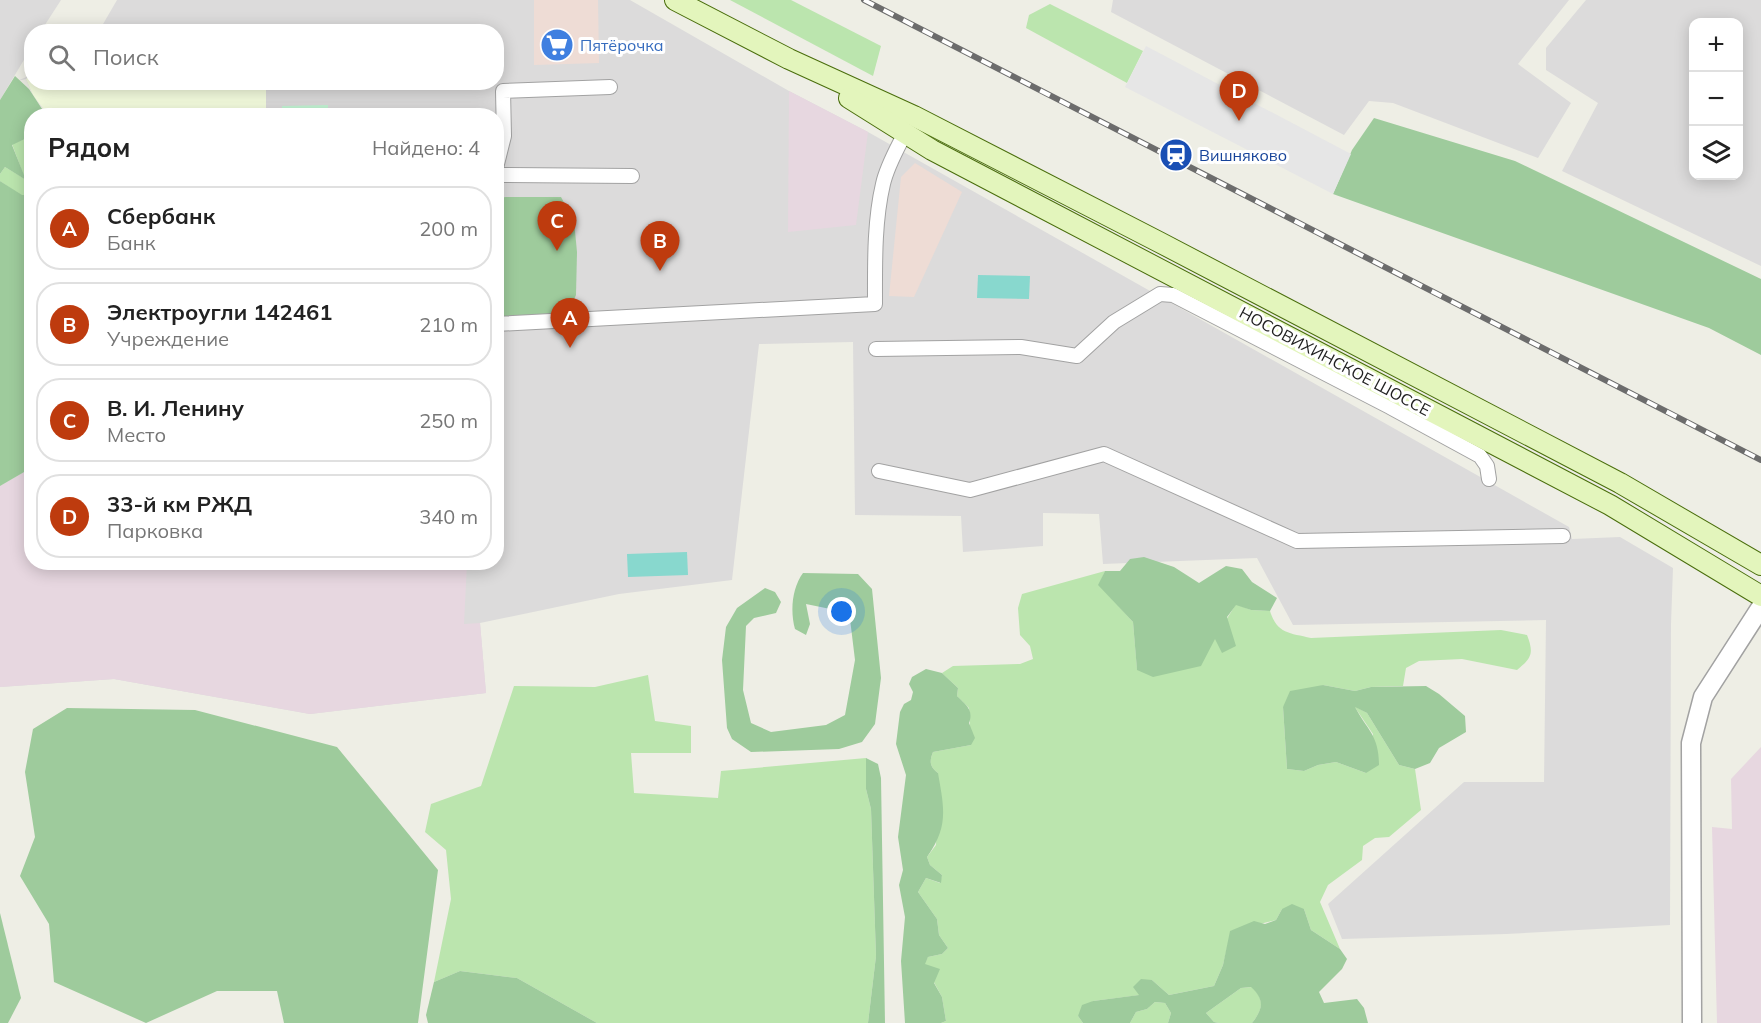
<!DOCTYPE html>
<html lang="ru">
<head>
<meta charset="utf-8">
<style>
	:root { --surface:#fff; --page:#f2f2f2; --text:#222; --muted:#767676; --line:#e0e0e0; --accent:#be3b0e }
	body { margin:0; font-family:Mulish,sans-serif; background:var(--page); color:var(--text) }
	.controls { position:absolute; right:18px; top:18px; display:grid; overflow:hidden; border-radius:12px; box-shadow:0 3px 15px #0003 }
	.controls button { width:54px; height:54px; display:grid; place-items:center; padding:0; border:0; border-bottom:2px solid var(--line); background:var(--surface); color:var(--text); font:30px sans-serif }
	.you { position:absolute; left:842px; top:612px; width:21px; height:21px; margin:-15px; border:4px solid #fff; border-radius:50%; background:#1a73e8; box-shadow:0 0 0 9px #1a73e833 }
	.badge { display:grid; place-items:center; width:39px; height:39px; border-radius:50%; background:var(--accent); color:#fff; font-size:20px; font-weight:700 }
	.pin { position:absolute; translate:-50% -50px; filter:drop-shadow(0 2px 3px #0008) }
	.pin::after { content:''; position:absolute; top:32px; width:21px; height:18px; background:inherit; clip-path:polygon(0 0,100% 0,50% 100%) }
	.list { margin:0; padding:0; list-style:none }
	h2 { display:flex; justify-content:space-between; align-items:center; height:78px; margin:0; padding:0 24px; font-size:26px }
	h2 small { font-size:20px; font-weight:400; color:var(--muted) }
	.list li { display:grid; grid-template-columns:39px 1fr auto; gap:18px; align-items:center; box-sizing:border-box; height:84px; margin:0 12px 12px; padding:0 12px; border:2px solid var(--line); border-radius:24px }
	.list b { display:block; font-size:22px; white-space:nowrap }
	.list p { margin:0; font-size:20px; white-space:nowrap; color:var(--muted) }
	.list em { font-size:20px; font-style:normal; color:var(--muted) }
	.icon { flex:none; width:33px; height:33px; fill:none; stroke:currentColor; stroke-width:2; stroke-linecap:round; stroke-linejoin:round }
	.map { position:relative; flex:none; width:1761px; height:1023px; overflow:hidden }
	.search { position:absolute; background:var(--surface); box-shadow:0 3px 15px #0003; left:24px; top:24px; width:480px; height:66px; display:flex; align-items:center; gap:15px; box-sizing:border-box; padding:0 21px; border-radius:24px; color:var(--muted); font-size:22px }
	.panel { position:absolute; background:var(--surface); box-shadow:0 3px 15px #0003; left:24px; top:108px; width:480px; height:462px; border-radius:24px }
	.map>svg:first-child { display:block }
	.residential { fill:#dcdbdb; fill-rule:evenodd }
	.commercial { fill:#eedcd5 }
	.industrial { fill:#e7d7e0 }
	.education { fill:#f5fddf }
	.grass { fill:#bbe5ae }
	.forest { fill:#9ecb9c }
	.park { fill:#c4f6d5 }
	.pitch { fill:#88d8ce }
	.parking { fill:#e6e6e6 }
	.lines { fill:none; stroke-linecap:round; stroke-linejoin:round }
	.minor-casing { stroke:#a2a2a2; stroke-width:16 }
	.tertiary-casing { stroke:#a2a2a2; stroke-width:21 }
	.secondary-casing { stroke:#4a6e0c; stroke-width:22 }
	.minor { stroke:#fff; stroke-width:14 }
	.tertiary { stroke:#fff; stroke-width:18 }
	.secondary { stroke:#e3f5bc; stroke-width:20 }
	.rail-casing { stroke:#6c6c6c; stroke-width:6 }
	.rail { stroke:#fff; stroke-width:4; stroke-dasharray:11; stroke-linecap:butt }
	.labels { text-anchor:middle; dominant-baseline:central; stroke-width:6; stroke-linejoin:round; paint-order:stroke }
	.shop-label { font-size:16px; fill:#366cbe; stroke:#fff; text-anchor:start }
	.transit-label { font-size:16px; fill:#164399; stroke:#fff; text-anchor:start }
	.street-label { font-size:16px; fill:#1e1e1e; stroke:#fff }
</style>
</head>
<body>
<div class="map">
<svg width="1761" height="1023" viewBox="0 0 1761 1023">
	<rect width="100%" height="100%" fill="#eeeee5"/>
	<g class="residential">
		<polygon points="0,0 61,0 41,31 32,32 31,48 0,100"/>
		<polygon points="117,0 630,0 789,91 868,132 1569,527 1572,539 1620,537 1673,568 1671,624 1670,925 1506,934 1342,939 1328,904 1464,782 1544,782 1546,620 1293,625 1257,558 1103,564 1099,514 1043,513 1043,546 963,552 961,516 855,515 853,342 759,344 732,580 619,594 480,623 486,693 310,714 114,679 0,687 0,486 31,468 32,562 496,562 496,116 48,115 33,95 26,79 17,81 31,75 32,82 496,82 496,32 99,31"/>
		<polygon points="1113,0 1569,0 1518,64 1571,103 1538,158 1393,103 1369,101 1344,135 1111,12"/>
		<path d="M1586 0H1761V266L1562 171 1598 103 1546 70V48ZM1738 22V176H1694V22Z"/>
	</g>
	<g class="commercial">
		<polygon points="534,0 598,0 599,63 534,65"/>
		<polygon points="915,163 962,192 914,297 889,296 901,177"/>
	</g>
	<g class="industrial">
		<polygon points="789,91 868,132 856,225 788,232"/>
		<polygon points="31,468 32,562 467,563 464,624 480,623 486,693 310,714 114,679 0,687 0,486"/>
		<polygon points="1761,747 1761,1023 1717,1023 1712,827 1732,829 1731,779"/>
	</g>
	<g class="education">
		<polygon points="98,27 217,31 92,31"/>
		<polygon points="31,75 32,82 266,83 266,115 48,115 33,95 26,79"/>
	</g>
	<g class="grass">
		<polygon points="730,0 791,0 881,46 873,76"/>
		<polygon points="1050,4 1143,51 1127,83 1026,28 1029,15"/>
		<polygon points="27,138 31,147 31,195 22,196 0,181 0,174 5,167 25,179 12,144"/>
		<path d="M1105 571 1099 585 1133 622 1137 669 1215 638 1236 604 1251 610 1270 611C1277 634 1290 633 1311 638L1501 630 1527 635C1534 653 1532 658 1517 670L1462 659 1419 661 1406 668 1403 686 1371 687 1355 691 1323 685 1283 707 1287 769 1304 771 1318 765 1336 762 1366 773 1373 734 1354 706 1367 713 1399 765 1415 769 1421 810 1389 837 1375 838 1363 846 1362 860 1328 885 1320 902 1340 949 1311 930 1304 909H1282L1276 920 1231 931 1223 965 1214 986 1169 995 1152 980 1140 995 1093 1001 1078 1016 1083 1023H941L946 1021 942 997 924 964 928 957 942 954 948 948 939 935 937 919 918 892 926 878 940 883 942 875 930 865 927 857 936 845 938 773C930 767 929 762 933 752L971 745 969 708 957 696 958 688 942 673 953 666 1020 664 1033 659 1030 646 1020 635 1018 608 1022 594Z"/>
		<polygon points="648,675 655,721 691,726 691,753 631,753 634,793 718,798 721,771 866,758 866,789 871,809 876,956 868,1023 597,1023 517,978 460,971 434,982 451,899 446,850 425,832 431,804 481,786 514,686 595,687"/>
		<path d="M1252 987C1265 1000 1263 1009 1252 1023H1219L1214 1022 1206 1013 1241 988Z"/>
		<polygon points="1155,1002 1165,1003 1171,1013 1168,1023 1130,1023 1136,1012 1147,1009"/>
	</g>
	<g class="forest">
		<polygon points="15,76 29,89 46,115 32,116 31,147 27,138 12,145 26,180 5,167 0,174 0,100"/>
		<polygon points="1374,118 1515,161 1761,279 1761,355 1709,328 1333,194 1352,150"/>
		<polygon points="0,181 22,195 32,195 31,468 0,486"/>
		<polygon points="506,197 561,197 574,221 577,252 576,295 566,317 497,320 497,198"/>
		<polygon points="1144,557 1174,567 1199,583 1226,566 1242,569 1252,582 1277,598 1270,611 1251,610 1236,605 1227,617 1236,646 1222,653 1215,639 1201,666 1153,677 1137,670 1133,622 1098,585 1105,571 1120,571 1130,559"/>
		<path d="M803 573 858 574 872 589 881 678 875 724 862 742 839 749 751 752 732 739 727 728 722 660 726 627 737 608 765 588 775 592 781 602 776 613 754 618 746 626 743 690 751 723 771 732 826 725 845 715 855 660 850 619 840 611 806 604 810 624 806 635 795 629C790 611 792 588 803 573Z"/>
		<path d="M926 669 942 673 958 688 957 696C966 705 974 710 969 723L975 738 971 745 933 752C929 762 930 767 938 773 944 808 949 826 927 857L930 865 942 875 941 883 926 878 918 892 937 919 939 935 948 948 942 954 928 957 925 964 940 969 934 983 942 997 946 1021 941 1023H905L901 961 905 917 899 885 903 870 898 837 906 775 896 744 900 712 904 704 911 700 913 692 909 684 912 677Z"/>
		<path d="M1323 685 1355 691 1371 687 1426 686 1439 694 1465 716 1466 732 1439 748 1430 763 1415 769 1399 765 1367 713 1355 707C1367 730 1379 735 1379 765L1366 773 1336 762 1318 765 1304 771 1287 769 1283 707 1290 691Z"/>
		<polygon points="67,708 195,710 337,747 438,870 418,1023 284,1023 277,991 217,991 146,1023 54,982 49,924 20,876 35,837 25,772 33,729"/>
		<polygon points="866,758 878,764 881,778 885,1023 868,1023 876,956 871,809 866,789"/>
		<path d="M1292 904 1304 909 1311 930 1340 949 1347 959 1342 969 1319 992 1324 1003 1357 999 1364 1008 1368 1023H1252C1263 1009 1265 1000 1251 987L1241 988 1206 1013 1214 1022 1219 1023H1168L1171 1013 1165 1003 1155 1002 1147 1009 1136 1012 1130 1023H1083L1078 1016 1082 1005 1093 1001 1139 995 1133 987 1141 979 1152 980 1169 995 1214 986 1223 965 1230 931 1254 921 1265 924 1276 920 1282 909Z"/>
		<polygon points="0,913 21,998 8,1023 0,1023"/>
		<polygon points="460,971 517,978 597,1023 428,1023 426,1015 434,982"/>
	</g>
	<polygon class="park" points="328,105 328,115 282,115 282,106"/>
	<g class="pitch">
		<polygon points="978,275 1030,276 1029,299 977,298"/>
		<polygon points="687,552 688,575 628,577 627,554"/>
	</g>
	<polygon class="parking" points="1146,46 1351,154 1333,194 1125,87"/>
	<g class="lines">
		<g class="minor-casing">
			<g id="minor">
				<polyline points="496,168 504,136 503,91 610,87"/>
				<polyline points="496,175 632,176"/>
				<path d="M496 324 875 304C875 265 874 222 883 184 887 166 897 149 905 133"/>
				<polyline points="876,349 1021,347 1077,356 1114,322 1160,294 1173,295 1390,407 1480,456 1487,466 1489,479"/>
				<polyline points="879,471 970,490 1104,454 1297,541 1563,536"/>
			</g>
		</g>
		<g class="tertiary-casing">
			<polyline id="tertiary" points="1692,1023 1691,743 1703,697 1761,607"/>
		</g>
		<g class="secondary-casing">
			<g id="secondary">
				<polyline points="675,0 789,59 914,116 1159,242 1620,483 1761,565"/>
				<polyline points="849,98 932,150 1610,505 1761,596"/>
			</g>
		</g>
		<use href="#minor" class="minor"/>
		<use href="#tertiary" class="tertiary"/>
		<use href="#secondary" class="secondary"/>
		<g class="rail-casing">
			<polyline id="rail" points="864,0 1761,460"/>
		</g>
		<use href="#rail" class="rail"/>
	</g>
	<defs>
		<g id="supermarket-disc" transform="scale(1.725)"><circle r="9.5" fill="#3f7fe0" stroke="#fff"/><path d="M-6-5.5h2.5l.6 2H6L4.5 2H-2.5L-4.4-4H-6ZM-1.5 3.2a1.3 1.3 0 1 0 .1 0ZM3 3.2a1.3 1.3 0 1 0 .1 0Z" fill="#fff"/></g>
		<g id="station-disc" transform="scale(1.725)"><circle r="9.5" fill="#1a4fb4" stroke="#fff"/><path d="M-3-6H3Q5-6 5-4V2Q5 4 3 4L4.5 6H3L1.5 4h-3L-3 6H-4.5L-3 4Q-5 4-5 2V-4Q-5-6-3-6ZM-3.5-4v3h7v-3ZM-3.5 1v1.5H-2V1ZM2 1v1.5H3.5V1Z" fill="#fff"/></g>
	</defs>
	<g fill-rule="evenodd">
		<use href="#supermarket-disc" x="557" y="45"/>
		<use href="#station-disc" x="1176" y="155"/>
	</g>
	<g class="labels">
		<g class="shop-label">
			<text x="580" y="45">Пятёрочка</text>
		</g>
		<g class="transit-label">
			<text x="1199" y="155">Вишняково</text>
		</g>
		<g class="street-label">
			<text transform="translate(1335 361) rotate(28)">НОСОВИХИНСКОЕ ШОССЕ</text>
		</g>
	</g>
</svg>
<div class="controls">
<button>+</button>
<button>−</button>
<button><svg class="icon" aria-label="layers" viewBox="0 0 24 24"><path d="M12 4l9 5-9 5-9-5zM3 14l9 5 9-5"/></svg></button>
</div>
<div class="you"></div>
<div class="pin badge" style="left:570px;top:348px">A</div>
<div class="pin badge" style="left:660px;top:271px">B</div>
<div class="pin badge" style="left:557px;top:251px">C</div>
<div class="pin badge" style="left:1239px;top:121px">D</div>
<div class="search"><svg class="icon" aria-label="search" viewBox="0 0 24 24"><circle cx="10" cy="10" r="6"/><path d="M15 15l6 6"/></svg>Поиск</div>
<section class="panel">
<h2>Рядом<small>Найдено: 4</small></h2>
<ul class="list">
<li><span class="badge">A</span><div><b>Сбербанк</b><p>Банк</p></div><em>200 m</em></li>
<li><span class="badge">B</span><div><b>Электроугли 142461</b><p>Учреждение</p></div><em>210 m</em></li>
<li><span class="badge">C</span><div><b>В. И. Ленину</b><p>Место</p></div><em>250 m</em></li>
<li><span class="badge">D</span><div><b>33-й км РЖД</b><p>Парковка</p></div><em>340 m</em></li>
</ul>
</section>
</div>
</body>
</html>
